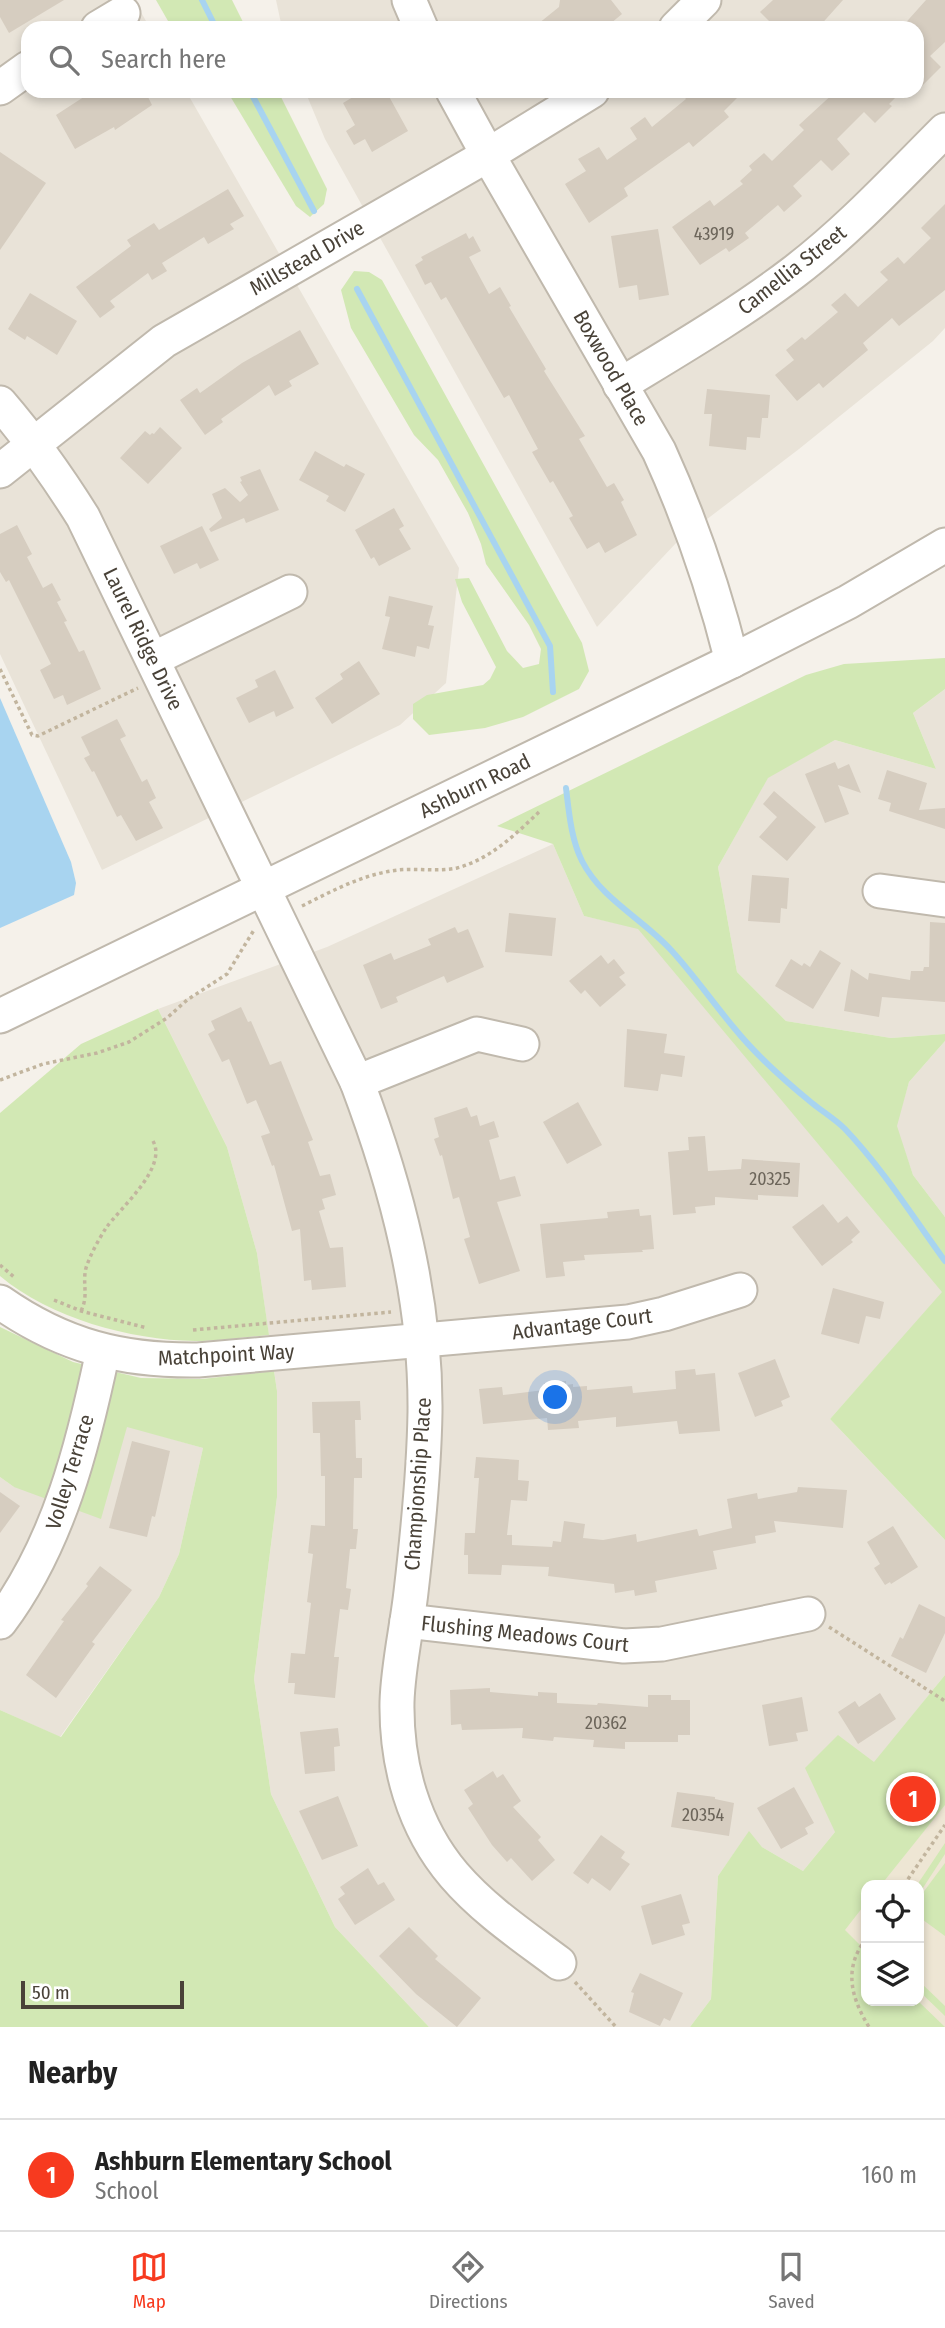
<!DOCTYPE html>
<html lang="en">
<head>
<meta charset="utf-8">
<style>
	:root { --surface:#fff; --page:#f6f6f6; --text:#222; --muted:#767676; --line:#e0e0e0; --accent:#f73a1f }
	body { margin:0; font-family:"Fira Sans Condensed",sans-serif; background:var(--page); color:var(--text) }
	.controls { position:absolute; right:21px; bottom:21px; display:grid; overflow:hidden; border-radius:14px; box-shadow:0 4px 10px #0003 }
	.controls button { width:63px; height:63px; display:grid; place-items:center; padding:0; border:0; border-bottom:2px solid var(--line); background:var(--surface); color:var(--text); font:35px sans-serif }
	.scale { position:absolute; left:21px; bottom:18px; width:163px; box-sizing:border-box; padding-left:7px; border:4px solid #494238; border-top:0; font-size:19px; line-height:24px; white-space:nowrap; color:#494238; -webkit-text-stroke:5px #fff; paint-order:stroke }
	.you { position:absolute; left:556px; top:1398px; width:24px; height:24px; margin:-18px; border:5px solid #fff; border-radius:50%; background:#1a73e8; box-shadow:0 0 0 10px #1a73e833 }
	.badge { display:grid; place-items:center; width:46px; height:46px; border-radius:50%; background:var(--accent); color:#fff; font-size:23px; font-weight:700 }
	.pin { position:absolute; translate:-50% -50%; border:4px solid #fff; box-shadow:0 2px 7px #0006 }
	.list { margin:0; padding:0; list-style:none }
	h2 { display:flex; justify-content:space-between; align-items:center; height:91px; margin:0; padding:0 28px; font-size:30px }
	h2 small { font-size:23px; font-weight:400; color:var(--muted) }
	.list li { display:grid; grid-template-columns:46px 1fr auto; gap:21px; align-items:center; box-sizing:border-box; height:112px; padding:0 28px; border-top:2px solid var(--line) }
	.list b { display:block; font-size:26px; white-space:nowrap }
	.list p { margin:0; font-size:23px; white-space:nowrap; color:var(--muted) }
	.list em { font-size:23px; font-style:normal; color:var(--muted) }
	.icon { flex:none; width:38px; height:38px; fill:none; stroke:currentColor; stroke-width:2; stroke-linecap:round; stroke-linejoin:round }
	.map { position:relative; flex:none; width:945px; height:2027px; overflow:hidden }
	.search { position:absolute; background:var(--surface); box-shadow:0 4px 10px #0003; left:21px; right:21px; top:21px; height:77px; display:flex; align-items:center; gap:18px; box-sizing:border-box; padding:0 24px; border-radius:21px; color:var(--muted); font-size:26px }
	.sheet { height:203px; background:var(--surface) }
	nav { display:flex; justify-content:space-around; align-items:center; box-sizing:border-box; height:98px; border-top:2px solid var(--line); background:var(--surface); font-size:19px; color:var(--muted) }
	nav a { display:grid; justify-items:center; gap:4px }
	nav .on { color:var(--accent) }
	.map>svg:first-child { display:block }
	.residential { fill:#e9e3d8 }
	.education { fill:#eee6d4; fill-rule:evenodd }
	.green { fill:#d2e8b4 }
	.water { fill:#a8d4f0 }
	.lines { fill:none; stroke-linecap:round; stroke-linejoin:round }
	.stream { stroke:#a8d4f0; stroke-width:6 }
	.building { fill:#d6cdc0 }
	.minor-casing { stroke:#c0b9ad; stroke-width:37 }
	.path { stroke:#c2b59e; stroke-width:3.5; stroke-dasharray:3.5 3.5; stroke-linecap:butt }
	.minor { stroke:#fff; stroke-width:33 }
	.labels { text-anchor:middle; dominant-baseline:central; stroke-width:7; stroke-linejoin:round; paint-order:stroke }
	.number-label { font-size:18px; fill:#6c655a }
	.street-label { font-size:21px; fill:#494238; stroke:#fff }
</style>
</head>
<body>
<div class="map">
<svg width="945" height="2027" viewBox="0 0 945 2027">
	<rect width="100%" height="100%" fill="#f5f1ea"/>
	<g class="residential">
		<polygon points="0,0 134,0 150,28 28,28 28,91 186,91 459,568 446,683 400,725 102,870 0,654"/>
		<polygon points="276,0 945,0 945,328 933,341 799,449 677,542 597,627 325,139 305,91 917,91 917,28 282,28"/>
		<polygon points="945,689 945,1034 891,1038 786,1021 737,972 718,867 768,777 835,740 936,769 913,713"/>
		<polygon points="553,844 584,916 638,928 943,1292 830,1419 945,1540 945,1675 874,1763 835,1832 803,1871 762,1847 749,1832 718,1876 711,1999 690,2027 429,2027 335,1927 271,1794 254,1679 277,1497 277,1391 257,1253 227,1147 158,1009 327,947"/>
		<polygon points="945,1041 945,1217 913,1175 896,1126 909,1082"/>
		<polygon points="127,1426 203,1448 179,1554 159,1597 60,1737 0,1710 0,1477 14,1487"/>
	</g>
	<path class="education" d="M945 1713V2027H709ZM866 1885H919V2001H866Z"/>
	<g class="green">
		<polygon points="156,0 232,0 246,28 172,28"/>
		<polygon points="227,91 278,91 327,189 324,204 310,217 296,206"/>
		<polygon points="354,271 369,272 382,280 582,643 589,671 579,689 523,717 485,728 429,735 413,719 413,704 427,695 483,685 490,679 496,667 462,602 455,579 469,578 507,651 523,668 539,664 541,649 529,625 486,564 481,544 468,513 438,460 414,435 351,328 341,290"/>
		<polygon points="945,658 945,689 913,713 936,769 835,740 768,778 718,867 737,972 786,1021 891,1038 945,1034 945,1041 909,1082 897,1126 913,1175 945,1217 945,1540 830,1419 942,1292 638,929 584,916 553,844 497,826 806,675 844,664"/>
		<path d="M158 1009 227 1147 257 1253 269 1335C245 1337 219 1341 195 1341 130 1340 50 1318 0 1276V1113L81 1044Z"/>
		<polygon points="0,1327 73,1362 141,1378 202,1379 274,1371 277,1391 277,1497 254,1679 271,1794 335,1927 429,2027 0,2027 0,1710 61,1737 159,1597 179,1554 203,1448 127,1427 101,1519 14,1487 0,1477"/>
		<polygon points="945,1675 945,1805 881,1885 866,1885 866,1903 845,1930 866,1951 866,2001 918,2001 945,2027 690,2027 711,1999 718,1876 749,1831 762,1847 803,1871 835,1832 805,1768 838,1735 874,1762"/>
		<polygon points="945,1843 945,1854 919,1894 917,1885"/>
		<polygon points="945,1863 945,1936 919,1917 919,1898"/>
		<polygon points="919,1981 945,2006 945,2016 919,1991"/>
	</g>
	<polygon class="water" points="0,698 71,862 76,883 74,895 0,928"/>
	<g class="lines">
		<g class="stream">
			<polyline points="202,0 216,28"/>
			<polyline points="250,91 314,211"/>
			<polyline points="357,289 550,646 553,692"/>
			<path d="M566 788C569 812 571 839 582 861 602 900 642 918 671 950 694 975 713 1003 735 1029 757 1056 785 1081 812 1103 823 1112 835 1119 845 1129 883 1169 913 1217 945 1261"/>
		</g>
	</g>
	<g class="building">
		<polygon points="0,0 64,0 9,33 0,17"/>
		<polygon points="560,0 611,0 622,14 605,28 533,28 559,7"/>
		<polygon points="773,0 843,0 818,28 776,28 760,12"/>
		<polygon points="926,0 945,0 945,42 930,56 941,67 917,91 917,28 901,28"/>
		<polygon points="93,91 145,91 152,105 115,130 114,127 75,149 56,115"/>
		<polygon points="363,91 386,91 408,131 372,152 365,139 354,145 346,131 355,125 343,103"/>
		<polygon points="680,91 744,91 724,111 729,117 693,147 689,142 624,188 628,196 589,223 565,184 586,171 578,159 599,147 607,160 637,139 630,128 645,117 652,127 686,99"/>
		<polygon points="836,91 902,91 889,104 892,106 875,123 864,112 837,139 850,154 832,171 821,160 793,186 802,196 784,212 778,205 745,233 749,238 729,252 726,248 700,265 672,227 710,200 714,206 743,184 740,181 752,170 749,166 764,153 772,161 804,130 799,125"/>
		<polygon points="0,152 46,183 0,250"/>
		<polygon points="228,189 244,216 230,224 234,229 208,244 204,237 162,263 167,271 152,280 148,273 110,301 115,307 100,318 76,287 131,246 127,240 154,223 159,230"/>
		<polygon points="945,204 945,290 899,326 892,318 863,343 868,350 823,388 819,383 797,401 775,375 794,360 786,350 802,337 805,340 838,312 831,305 845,293 858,307 888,280 880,272 898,257 904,264 931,238 921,228"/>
		<polygon points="658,229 669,295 639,300 637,285 619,288 611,236"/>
		<polygon points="466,233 469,239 473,236 481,251 469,257 489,294 500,287 511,306 509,307 546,369 544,371 585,436 579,439 607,487 614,483 624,500 621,502 637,535 605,553 599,542 587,549 569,518 573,516 553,481 550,483 532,452 538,449 509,395 504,398 446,297 441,300 431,282 425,285 415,265 423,260 421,257"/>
		<polygon points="30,293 77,321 57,355 27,336 25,340 8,329"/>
		<polygon points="300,330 319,364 289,381 292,386 275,396 269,385 221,419 223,422 205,435 180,400 197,388 200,393 242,363"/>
		<polygon points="707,389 770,395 768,418 762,418 760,438 747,437 746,450 709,446 712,414 704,414"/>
		<polygon points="160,427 182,448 148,484 120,458 145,431 150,435 152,433 154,434"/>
		<polygon points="315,451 344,467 346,464 365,474 345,512 326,501 329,496 299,480"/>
		<polygon points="260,469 279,510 246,523 244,518 211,532 209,529 222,518 212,494 225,488 240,502 248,495 240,482 242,481 240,477"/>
		<polygon points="394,508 404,526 399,529 411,549 379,566 374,557 371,559 355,530"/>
		<polygon points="17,525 32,554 27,557 43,588 52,583 61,600 57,602 67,621 64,622 79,652 84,650 101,689 67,705 63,695 54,699 40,670 51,664 9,580 6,582 0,572 0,534"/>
		<polygon points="202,526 219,560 200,569 197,563 174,574 160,546"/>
		<polygon points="389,596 433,606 428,625 434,626 429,649 417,646 415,657 382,649 390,617 385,616"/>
		<polygon points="359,661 380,694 332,724 315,698 343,679 340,674"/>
		<polygon points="275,670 294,708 276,717 274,711 249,723 236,698 258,687 255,680"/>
		<polygon points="117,719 126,736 120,739 142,782 147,779 156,798 149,802 163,828 136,841 121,815 117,817 94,771 92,772 84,758 90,755 81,737"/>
		<polygon points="835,762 838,769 849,764 861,793 838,785 849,814 825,823 805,774"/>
		<polygon points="887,770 927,783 919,810 945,808 945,829 889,811 891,803 878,799"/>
		<polygon points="774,791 816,827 787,861 759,837 777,817 763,804"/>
		<polygon points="752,875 789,878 787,909 781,908 780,923 748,921"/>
		<polygon points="509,913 556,918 552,956 505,952"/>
		<polygon points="930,922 945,923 945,1002 882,997 879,1017 844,1011 851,969 868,980 869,973 910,980 911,971 923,971 924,967 929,967"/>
		<polygon points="455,927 458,933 468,929 484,967 447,983 444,976 396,997 398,1002 381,1009 363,965 391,953 394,960 431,945 428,939"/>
		<polygon points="820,950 841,963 813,1009 775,986 791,959 802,966 804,963 810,967"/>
		<polygon points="601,955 608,964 614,959 625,973 619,977 626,985 600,1007 585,990 581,994 569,981"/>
		<polygon points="241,1007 248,1022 251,1021 270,1065 281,1061 313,1140 308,1142 320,1176 330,1174 336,1195 322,1199 325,1209 319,1211 330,1248 343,1247 346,1287 312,1290 311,1280 304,1281 300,1229 292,1231 274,1165 272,1166 261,1136 270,1133 256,1100 247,1104 229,1059 222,1062 208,1034 215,1030 211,1021"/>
		<polygon points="627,1029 667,1034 664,1053 685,1056 682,1077 661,1074 658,1091 624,1087"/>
		<polygon points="578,1102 602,1145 567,1164 543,1122"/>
		<polygon points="467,1107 471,1117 477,1115 480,1126 494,1121 499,1137 489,1140 500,1180 515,1176 521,1196 497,1202 520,1271 479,1284 464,1239 470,1237 459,1197 453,1199 442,1155 440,1156 434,1139 439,1137 434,1118"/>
		<polygon points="705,1136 708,1171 741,1169 742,1159 800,1163 798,1197 758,1195 758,1200 715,1197 715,1205 695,1207 696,1213 673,1215 668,1152 689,1150 688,1137"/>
		<polygon points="823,1204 838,1223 847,1216 860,1232 851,1240 853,1242 822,1266 792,1227"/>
		<polygon points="639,1209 640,1216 651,1215 654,1249 642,1250 643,1252 584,1255 585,1260 563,1262 565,1276 546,1278 540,1224 608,1218 607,1212"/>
		<polygon points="833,1288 884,1302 880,1319 866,1316 859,1344 821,1334"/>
		<polygon points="775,1359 790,1397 781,1401 783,1406 755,1417 738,1373"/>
		<polygon points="695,1369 696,1375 715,1373 720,1431 679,1434 677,1421 616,1427 616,1417 578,1421 579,1428 548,1430 547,1418 483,1424 479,1389 502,1387 503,1395 544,1390 544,1383 566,1381 566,1385 573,1384 573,1387 587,1386 587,1390 632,1386 633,1393 676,1389 675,1371"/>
		<polygon points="360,1401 361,1420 355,1420 356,1458 362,1458 362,1478 354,1478 353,1529 358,1529 356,1549 350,1549 346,1588 351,1589 348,1610 340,1609 334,1657 339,1657 335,1698 294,1694 295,1683 288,1683 291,1653 305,1654 311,1603 307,1602 313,1554 308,1553 311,1525 325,1526 325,1476 321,1476 320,1433 313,1433 312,1402"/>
		<polygon points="132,1441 170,1451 155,1517 152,1516 147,1537 109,1528"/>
		<polygon points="476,1457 519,1460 518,1480 529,1481 527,1501 511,1500 507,1535 512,1535 512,1545 552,1547 553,1541 561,1542 564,1521 585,1524 583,1538 603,1540 636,1534 637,1542 697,1529 699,1536 732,1528 727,1499 757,1493 758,1499 797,1492 798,1487 847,1490 843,1528 774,1521 776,1532 755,1536 756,1543 713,1551 717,1569 655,1581 657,1592 635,1596 634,1590 615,1593 614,1584 548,1576 549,1567 502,1565 501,1575 468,1574 468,1555 464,1555 465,1533 475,1533 479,1478 474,1478"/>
		<polygon points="0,1492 20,1506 0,1533"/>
		<polygon points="893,1526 918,1567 891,1584 890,1582 885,1585 874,1568 880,1564 867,1542"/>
		<polygon points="100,1566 132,1590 92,1642 95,1644 56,1698 26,1675 64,1621 61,1620 88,1586 86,1584"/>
		<polygon points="919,1604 945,1617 945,1633 926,1673 891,1656 900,1637 903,1639"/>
		<polygon points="490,1688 490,1692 538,1696 538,1692 557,1693 557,1703 597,1705 598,1703 648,1707 648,1695 671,1695 671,1700 690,1700 690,1735 678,1735 678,1742 625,1742 625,1749 593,1747 594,1740 554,1737 553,1741 522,1738 523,1728 462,1730 461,1724 451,1725 450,1690"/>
		<polygon points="880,1693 896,1719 858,1744 838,1712 855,1701 859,1707"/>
		<polygon points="802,1697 808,1731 796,1733 798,1741 769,1746 762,1705"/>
		<polygon points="338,1728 340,1746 334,1747 335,1771 305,1774 300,1732"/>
		<polygon points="493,1771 497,1778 503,1774 521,1801 513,1807 541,1837 538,1840 555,1860 532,1881 511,1858 507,1862 492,1845 468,1808 473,1804 464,1790"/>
		<polygon points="794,1787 814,1823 805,1828 808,1834 781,1849 757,1808"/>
		<polygon points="677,1792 715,1797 715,1799 734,1803 729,1836 671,1827"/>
		<polygon points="338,1796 358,1846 322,1860 299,1811"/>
		<polygon points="601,1835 625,1852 621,1858 630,1864 610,1891 592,1878 588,1884 573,1873"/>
		<polygon points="368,1868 378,1885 384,1882 395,1900 355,1925 338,1899 345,1894 340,1887"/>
		<polygon points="681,1894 690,1923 682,1925 685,1935 652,1945 641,1906"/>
		<polygon points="409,1927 438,1956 435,1959 481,1998 457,2027 416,1994 379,1956"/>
		<polygon points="640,1973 683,1993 670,2021 664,2018 660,2026 629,2012 634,1993 631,1992"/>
	</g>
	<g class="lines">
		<g class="minor-casing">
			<g id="minor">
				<polyline points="409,0 421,28"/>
				<polyline points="98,28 123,13"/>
				<polyline points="676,28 704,0"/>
				<polyline points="0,88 28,68"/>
				<path d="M453 91 488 155 659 451C690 519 714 589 732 661"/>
				<path d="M620 385C679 349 739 314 794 272 849 230 896 179 945 130"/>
				<path d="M0 403C31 439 58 477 83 517L357 1082C397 1188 426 1298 425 1412 424 1473 418 1532 411 1592 407 1628 398 1666 397 1702 396 1764 413 1827 454 1875 484 1910 523 1936 559 1963"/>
				<polyline points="0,471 164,341 488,155 592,91"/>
				<polyline points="153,659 290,592"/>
				<polyline points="880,891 945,900"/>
				<polyline points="0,1016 732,661 848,602 945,545"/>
				<polyline points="357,1082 477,1034 522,1044"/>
				<path d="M0 1302C63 1346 122 1361 198 1360L628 1322 664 1314 740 1290"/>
				<polyline points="407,1621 624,1646 662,1644 808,1614"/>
				<path d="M0 1622C59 1543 83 1446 103 1351"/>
			</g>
		</g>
		<g class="path">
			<polyline points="0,669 32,735 38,736 138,688"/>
			<path d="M302 906C332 891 363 874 398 870 417 868 438 872 457 868 491 859 517 833 541 810"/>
			<polyline points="0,1080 43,1064 97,1053 129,1042 167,1018 187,1000 227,974 254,930"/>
			<polyline points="0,1265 14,1277"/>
			<polyline points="54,1300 81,1311 147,1328"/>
			<path d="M81 1311C89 1295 82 1284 86 1268 90 1255 99 1239 106 1228 120 1208 168 1168 153 1141"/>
			<polyline points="193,1330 391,1312"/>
			<polyline points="829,1627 945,1701"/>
			<polyline points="904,1885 945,1825"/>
			<path d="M866 1939C843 1968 851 1998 869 2027"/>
			<polyline points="575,1982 616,2027"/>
		</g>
		<use href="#minor" class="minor"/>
	</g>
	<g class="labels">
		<g class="number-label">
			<text x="714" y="234">43919</text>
			<text x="770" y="1179">20325</text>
			<text x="606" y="1723">20362</text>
			<text x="703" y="1815">20354</text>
		</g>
		<g class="street-label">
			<text transform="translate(307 258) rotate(-30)">Millstead Drive</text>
			<text transform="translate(792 270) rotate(-38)">Camellia Street</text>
			<text transform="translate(611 368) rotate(60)">Boxwood Place</text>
			<text transform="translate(143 639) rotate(64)">Laurel Ridge Drive</text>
			<text transform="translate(475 786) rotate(-26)">Ashburn Road</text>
			<text transform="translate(582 1324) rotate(-7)">Advantage Court</text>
			<text transform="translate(226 1355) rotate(-3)">Matchpoint Way</text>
			<text transform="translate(70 1472) rotate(-73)">Volley Terrace</text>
			<text transform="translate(418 1484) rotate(-86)">Championship Place</text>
			<text transform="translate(525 1634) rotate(6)">Flushing Meadows Court</text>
		</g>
	</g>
</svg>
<div class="controls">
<button><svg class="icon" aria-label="locate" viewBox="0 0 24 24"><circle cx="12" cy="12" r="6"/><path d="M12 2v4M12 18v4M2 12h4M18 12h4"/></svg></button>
<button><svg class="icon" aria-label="layers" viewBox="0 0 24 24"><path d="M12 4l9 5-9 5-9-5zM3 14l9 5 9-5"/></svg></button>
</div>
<div class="scale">50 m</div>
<div class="you"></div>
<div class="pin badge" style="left:913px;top:1799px">1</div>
<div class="search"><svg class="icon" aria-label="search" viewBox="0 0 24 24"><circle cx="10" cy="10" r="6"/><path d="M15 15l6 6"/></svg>Search here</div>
</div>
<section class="sheet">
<h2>Nearby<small></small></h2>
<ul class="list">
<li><span class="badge">1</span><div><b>Ashburn Elementary School</b><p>School</p></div><em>160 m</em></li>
</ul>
</section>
<nav>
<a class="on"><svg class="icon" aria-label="map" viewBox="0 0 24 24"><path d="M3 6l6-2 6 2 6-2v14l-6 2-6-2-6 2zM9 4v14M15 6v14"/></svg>Map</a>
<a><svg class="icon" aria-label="directions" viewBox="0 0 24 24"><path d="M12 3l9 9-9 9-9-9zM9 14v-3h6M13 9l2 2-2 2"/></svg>Directions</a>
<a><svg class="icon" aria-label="saved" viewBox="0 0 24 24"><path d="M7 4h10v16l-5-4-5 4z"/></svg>Saved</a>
</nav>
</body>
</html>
